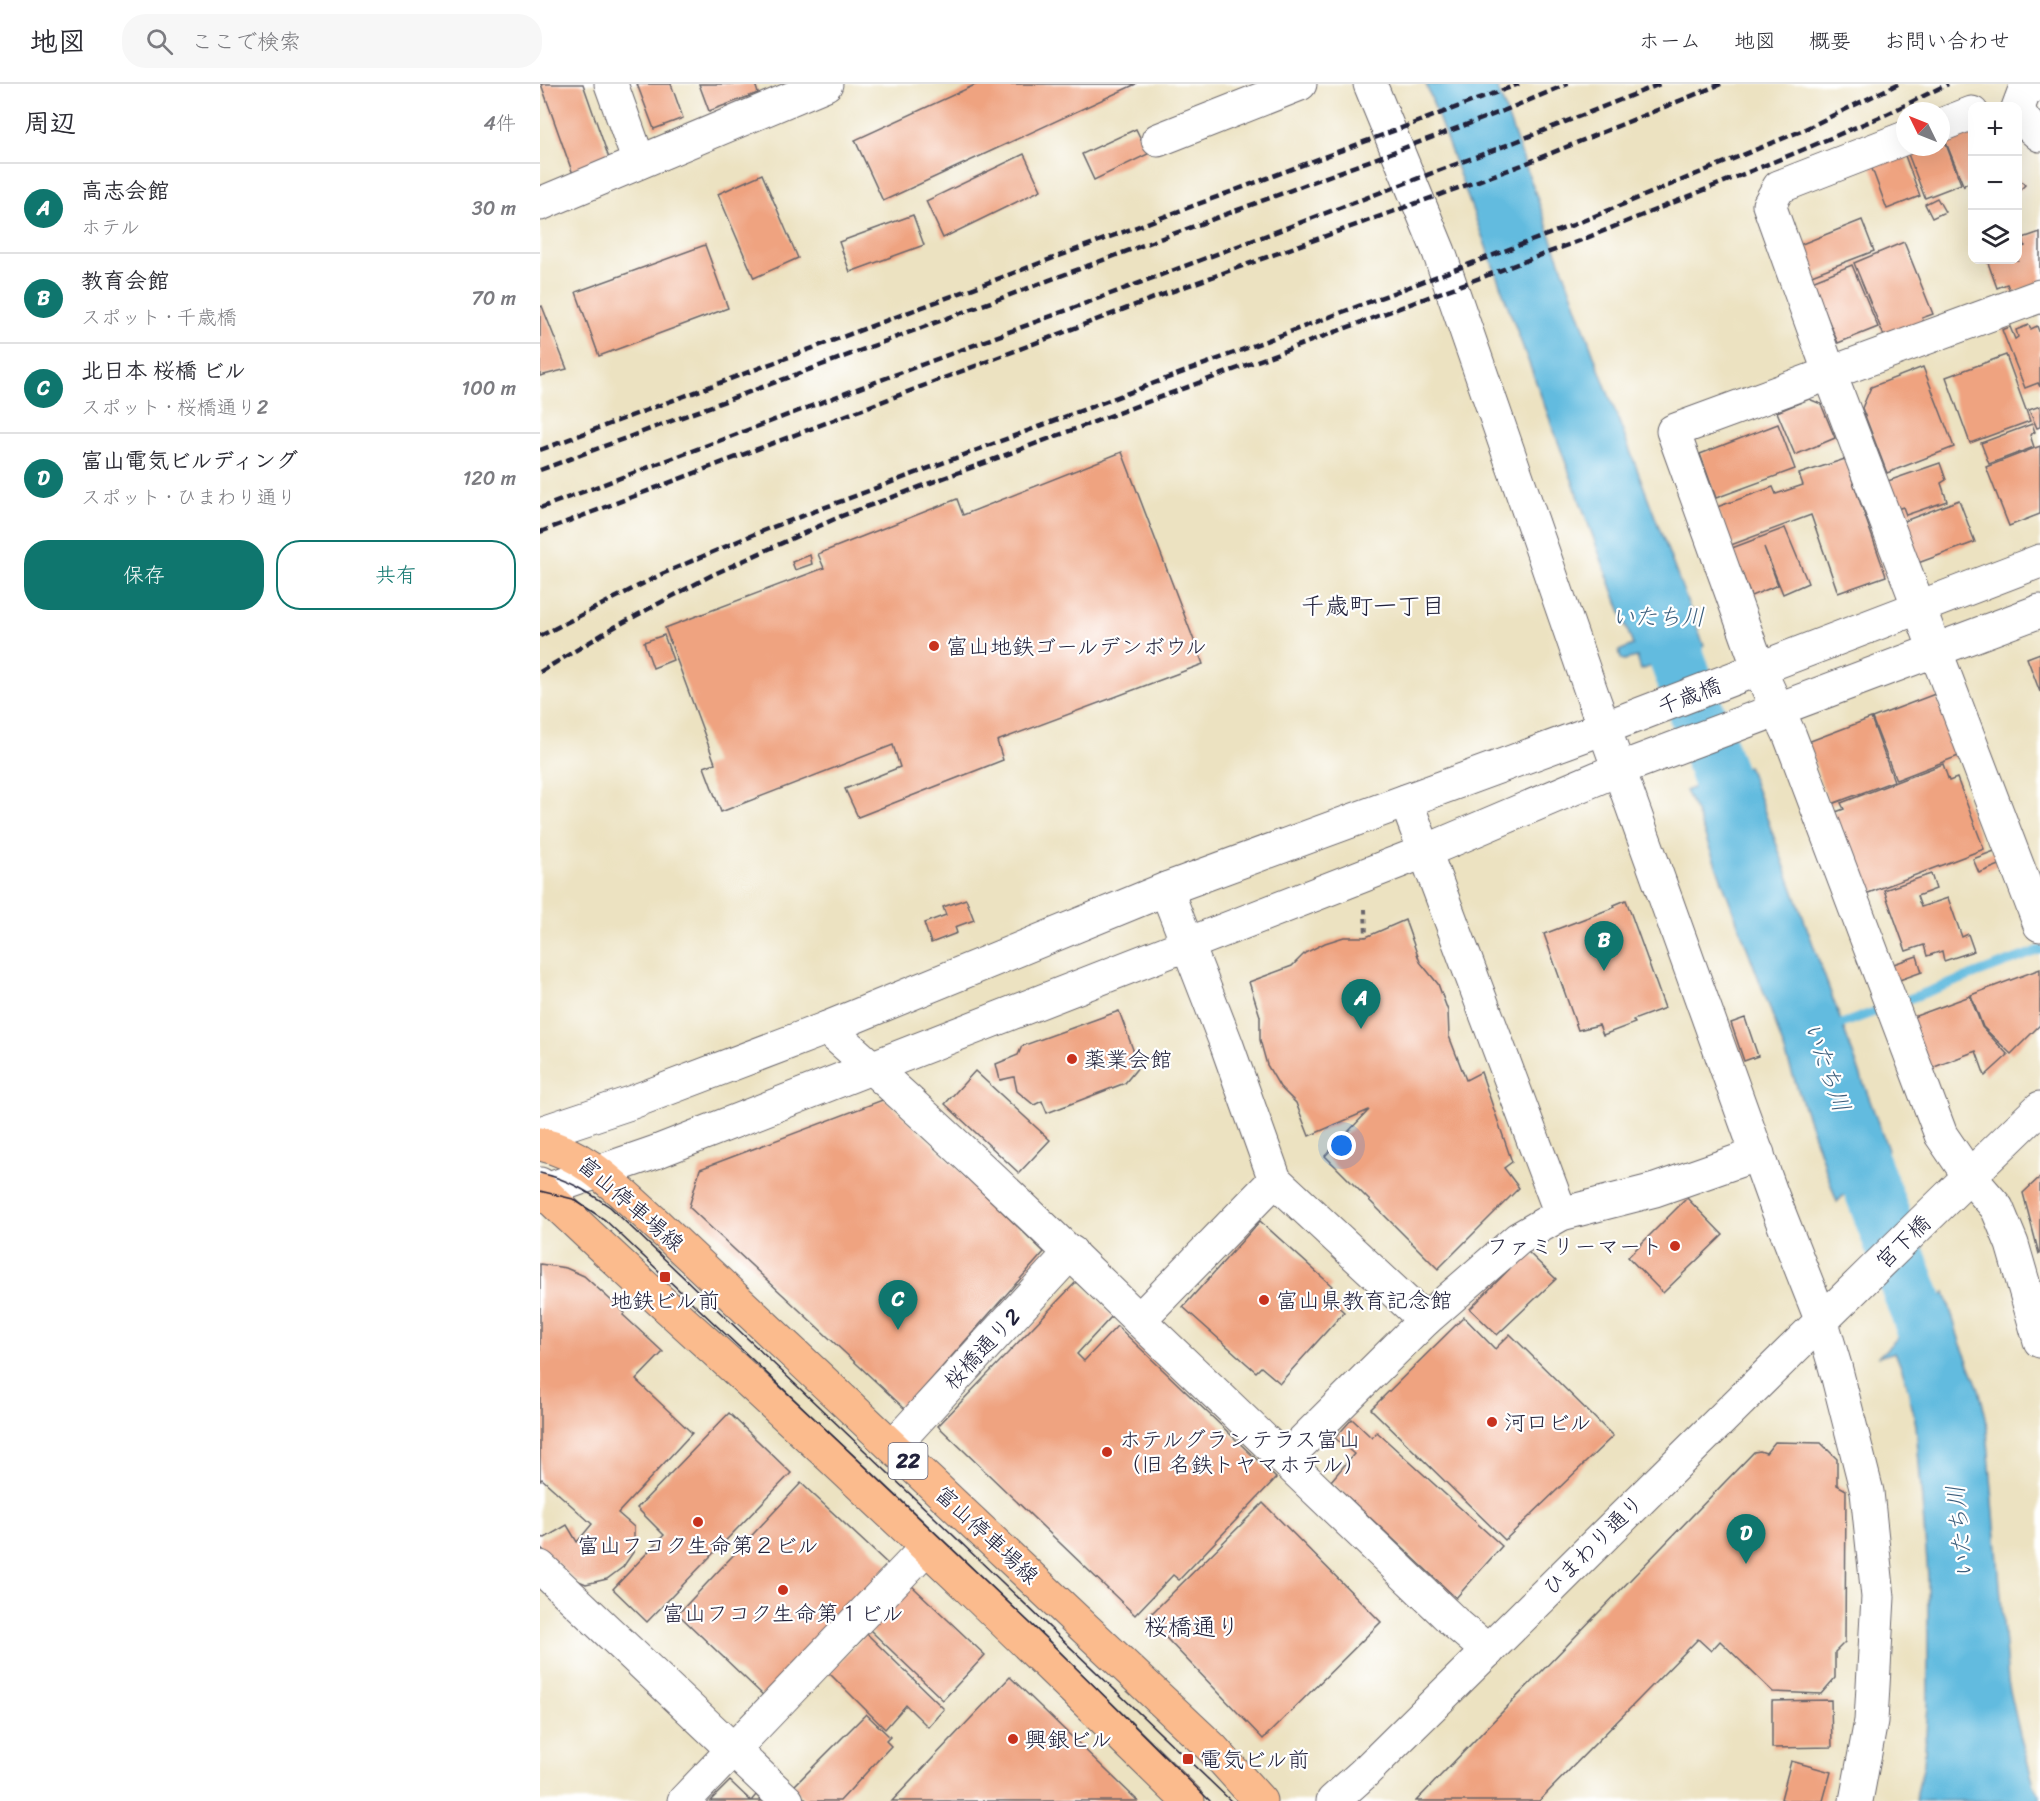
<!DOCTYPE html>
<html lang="ja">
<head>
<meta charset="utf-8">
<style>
	:root { --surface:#fff; --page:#f7f7f7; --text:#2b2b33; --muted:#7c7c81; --line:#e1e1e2; --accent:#0f766e }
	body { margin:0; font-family:Sriracha,"Klee One",sans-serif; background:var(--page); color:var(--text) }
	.controls { position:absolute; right:18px; top:18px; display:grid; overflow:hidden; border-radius:12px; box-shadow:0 6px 24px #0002 }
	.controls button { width:54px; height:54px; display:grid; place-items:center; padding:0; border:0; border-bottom:2px solid var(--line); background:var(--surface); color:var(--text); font:30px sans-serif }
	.compass { position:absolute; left:1356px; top:18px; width:54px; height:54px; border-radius:50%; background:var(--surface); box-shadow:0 6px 24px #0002; rotate:313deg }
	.you { position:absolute; left:802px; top:1062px; width:21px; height:21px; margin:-15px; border:4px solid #fff; border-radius:50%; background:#1a73e8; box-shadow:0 0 0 9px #1a73e833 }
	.badge { display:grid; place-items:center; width:39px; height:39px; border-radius:50%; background:var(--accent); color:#fff; font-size:20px; font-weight:700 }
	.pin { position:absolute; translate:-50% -50px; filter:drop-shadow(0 2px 3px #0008) }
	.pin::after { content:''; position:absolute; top:32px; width:21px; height:18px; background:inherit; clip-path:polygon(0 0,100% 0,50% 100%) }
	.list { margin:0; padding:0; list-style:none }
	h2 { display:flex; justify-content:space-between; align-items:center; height:78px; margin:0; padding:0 24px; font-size:26px }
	h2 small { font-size:20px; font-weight:400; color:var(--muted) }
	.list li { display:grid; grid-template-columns:39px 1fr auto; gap:18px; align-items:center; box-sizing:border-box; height:90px; padding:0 24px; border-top:2px solid var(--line) }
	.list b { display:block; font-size:22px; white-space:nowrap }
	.list p { margin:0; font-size:20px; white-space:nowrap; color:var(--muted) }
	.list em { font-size:20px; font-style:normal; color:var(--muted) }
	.actions { display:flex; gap:12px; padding:18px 24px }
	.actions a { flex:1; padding:14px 0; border:2px solid var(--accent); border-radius:24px; text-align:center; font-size:21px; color:var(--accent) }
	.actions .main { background:var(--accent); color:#fff }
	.icon { flex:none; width:33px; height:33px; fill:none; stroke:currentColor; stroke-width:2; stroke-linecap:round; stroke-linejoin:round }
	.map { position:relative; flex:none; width:1500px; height:1717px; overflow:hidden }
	header { display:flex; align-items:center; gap:36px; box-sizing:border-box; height:84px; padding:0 30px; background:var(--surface); border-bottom:2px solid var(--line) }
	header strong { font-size:28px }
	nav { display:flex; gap:33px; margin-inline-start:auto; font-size:21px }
	.search { width:420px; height:54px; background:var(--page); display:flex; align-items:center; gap:15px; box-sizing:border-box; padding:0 21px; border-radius:24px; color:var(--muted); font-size:22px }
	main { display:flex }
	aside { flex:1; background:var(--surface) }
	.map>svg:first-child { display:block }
	.water { fill:#62bbdf; stroke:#426e8d; stroke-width:1.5 }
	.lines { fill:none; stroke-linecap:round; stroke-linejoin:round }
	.stream { stroke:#62bbdf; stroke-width:9 }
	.river { stroke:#62bbdf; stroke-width:56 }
	.building { fill:#efa380 }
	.minor-casing { stroke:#69656a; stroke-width:35 }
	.major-casing { stroke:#69656a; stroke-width:35 }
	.path { stroke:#69656a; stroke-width:4; stroke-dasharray:4.5 4.5; stroke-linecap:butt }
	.minor { stroke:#fff; stroke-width:33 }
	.major { stroke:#fbbb8d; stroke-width:33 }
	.tram { stroke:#22223b; stroke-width:1.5 }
	.rail { stroke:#22223b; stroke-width:4.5; stroke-dasharray:9 4.5; stroke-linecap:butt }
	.poi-dot { fill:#c8321e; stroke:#fff; stroke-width:2 }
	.labels { text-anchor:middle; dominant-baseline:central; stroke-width:4.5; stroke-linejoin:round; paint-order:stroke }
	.shield { fill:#fff; stroke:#646476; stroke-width:1.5 }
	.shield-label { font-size:21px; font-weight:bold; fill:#22223b }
	.poi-label { font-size:22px; fill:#22223b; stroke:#fff; text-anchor:start }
	.street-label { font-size:22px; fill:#22223b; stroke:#fff }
	.neighbourhood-label { font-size:24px; fill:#22223b; stroke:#fff }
	.water-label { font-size:24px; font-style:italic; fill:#3c5f7d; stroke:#fff }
</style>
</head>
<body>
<header>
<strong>地図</strong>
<div class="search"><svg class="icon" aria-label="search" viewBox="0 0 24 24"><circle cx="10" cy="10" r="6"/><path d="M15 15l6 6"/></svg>ここで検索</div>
<nav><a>ホーム</a><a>地図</a><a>概要</a><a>お問い合わせ</a></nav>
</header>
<main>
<aside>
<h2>周辺<small>4件</small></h2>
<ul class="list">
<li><span class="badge">A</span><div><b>高志会館</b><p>ホテル</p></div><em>30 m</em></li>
<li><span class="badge">B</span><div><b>教育会館</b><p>スポット · 千歳橋</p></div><em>70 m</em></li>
<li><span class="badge">C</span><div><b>北日本 桜橋 ビル</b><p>スポット · 桜橋通り2</p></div><em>100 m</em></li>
<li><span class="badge">D</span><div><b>富山電気ビルディング</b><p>スポット · ひまわり通り</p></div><em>120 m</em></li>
</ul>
<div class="actions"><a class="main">保存</a><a>共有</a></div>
</aside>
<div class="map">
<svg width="1500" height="1717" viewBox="0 0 1500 1717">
	<rect width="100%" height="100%" fill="#fff"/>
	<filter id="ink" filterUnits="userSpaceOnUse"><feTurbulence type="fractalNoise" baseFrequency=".0167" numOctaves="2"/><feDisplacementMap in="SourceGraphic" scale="12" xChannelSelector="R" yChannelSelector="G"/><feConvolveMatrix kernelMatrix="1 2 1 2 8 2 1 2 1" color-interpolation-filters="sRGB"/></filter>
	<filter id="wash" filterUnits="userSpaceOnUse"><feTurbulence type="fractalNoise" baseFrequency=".008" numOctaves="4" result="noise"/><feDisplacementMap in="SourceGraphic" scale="24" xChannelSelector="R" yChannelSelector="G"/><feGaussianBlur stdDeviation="1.35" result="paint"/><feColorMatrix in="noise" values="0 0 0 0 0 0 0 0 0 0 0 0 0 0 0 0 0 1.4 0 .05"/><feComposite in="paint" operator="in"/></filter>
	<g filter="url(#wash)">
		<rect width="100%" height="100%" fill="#ece2c1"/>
		<g class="water">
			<polygon points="886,0 956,0 1056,277 1164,562 1101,586 1097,573 1084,576 1081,575 1079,567 1093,561"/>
			<polygon points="1208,682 1348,1066 1297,1118 1229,922 1156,728 1145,707"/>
			<polygon points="1405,1208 1420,1258 1439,1305 1446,1333 1468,1598 1480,1651 1494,1701 1500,1711 1500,1717 1375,1717 1384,1680 1388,1621 1388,1492 1376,1341 1366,1296 1355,1268 1338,1273"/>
		</g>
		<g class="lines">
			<polyline class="stream" points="1291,944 1500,866"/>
			<g class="river">
				<polyline points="1111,502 1205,764"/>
				<polyline points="1299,1018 1385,1246 1397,1307"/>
			</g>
		</g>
		<g id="blocks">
			<g class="building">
				<polygon points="1,0 43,0 71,80 34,93"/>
				<polygon points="97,0 131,0 143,34 114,45"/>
				<polygon points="159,0 215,0 218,9 169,27"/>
				<polygon points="437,0 596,0 343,117 315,56"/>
				<polygon points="596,45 608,70 554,96 542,70"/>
				<polygon points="1430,45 1432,51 1432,97 1424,101 1424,103 1405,56"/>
				<polygon points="1404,55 1421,100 1385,114 1368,70 1385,63 1401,63 1401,57"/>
				<polygon points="1364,69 1380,112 1347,125 1331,82"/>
				<polygon points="484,70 501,106 403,154 386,117"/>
				<polygon points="222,90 258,174 214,194 178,110"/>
				<polygon points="1478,94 1485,101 1480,106 1478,104"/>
				<polygon points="1397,114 1405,128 1392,134 1385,120"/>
				<polygon points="373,131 384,161 310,188 299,158"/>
				<polygon points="1322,136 1334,167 1269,192 1257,162"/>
				<polygon points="1500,148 1500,199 1471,209 1467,200 1457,204 1447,176 1478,176 1478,165 1485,162 1483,154"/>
				<polygon points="1364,158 1393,230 1382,234 1385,241 1358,253 1355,248 1344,252 1314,179"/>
				<polygon points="165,161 188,224 59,272 36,208"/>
				<polygon points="1312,181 1338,243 1298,259 1272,197"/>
				<polygon points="2,222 27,285 0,292 0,223"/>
				<polygon points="1489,241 1491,245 1497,242 1500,250 1500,303 1498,299 1485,304 1462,246 1470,243 1475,255 1478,253 1476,246"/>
				<polygon points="1466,271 1490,337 1430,359 1406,293"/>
				<polygon points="1383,283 1414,363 1347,389 1322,324 1331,303"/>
				<polygon points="1269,315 1281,320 1295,354 1255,371 1237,328"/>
				<polygon points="1500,322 1500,343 1497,344 1489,326"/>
				<polygon points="1238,340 1255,385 1176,414 1160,370"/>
				<polygon points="1492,340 1495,348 1490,351 1494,363 1449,380 1441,359"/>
				<polygon points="1500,362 1500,430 1469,442 1446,383"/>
				<polygon points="582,368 663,580 457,657 463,676 318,733 305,705 360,683 353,661 181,728 164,683 175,679 125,544 284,484 278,470 417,415 423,431"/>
				<polygon points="1305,375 1346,492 1298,509 1271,431 1191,461 1177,423 1233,403 1236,410 1263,401 1259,390"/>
				<polygon points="1400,379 1406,396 1401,399 1407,417 1366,431 1363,423 1357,425 1348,397"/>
				<polygon points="1419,416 1435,458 1378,479 1362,438"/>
				<polygon points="1245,444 1268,499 1243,510 1224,463 1238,501 1211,512 1192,464"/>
				<polygon points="270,471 272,480 255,486 252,478"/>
				<polygon points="124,551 133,576 113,584 104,558"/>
				<polygon points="1500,569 1500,608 1487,574"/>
				<polygon points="1395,610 1421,671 1356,696 1332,634"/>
				<polygon points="1331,634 1354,697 1289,721 1268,658"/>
				<polygon points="1403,680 1409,697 1417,694 1444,765 1323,811 1293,729 1304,725 1301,719"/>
				<polygon points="1457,766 1462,780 1439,789 1433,775"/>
				<polygon points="1391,790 1396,805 1377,812 1381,823 1408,814 1422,853 1428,850 1434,867 1404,877 1402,867 1387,872 1384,861 1366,867 1344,806"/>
				<polygon points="426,815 434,836 415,843 417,849 391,859 384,839 406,831 403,823"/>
				<polygon points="1086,816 1125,924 1093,936 1095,939 1063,951 1059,941 1038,946 1004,850 1075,823 1074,821"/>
				<polygon points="865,836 880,878 898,900 908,927 909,952 926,996 941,988 972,1078 964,1084 979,1104 898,1185 785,1072 829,1026 769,1052 756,1019 740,1003 727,981 720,956 720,932 709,898 752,882 765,869 785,859 804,853 826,853"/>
				<polygon points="1377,872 1382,888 1351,899 1345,883"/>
				<polygon points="1500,885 1500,941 1471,970 1443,943 1431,911"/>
				<polygon points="1430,912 1442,943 1468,971 1445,992 1436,967 1384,987 1365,936"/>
				<polygon points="579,927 599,982 585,999 507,1029 502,1017 494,1021 477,1007 474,993 460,996 456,980 478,971 482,962"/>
				<polygon points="1205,934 1218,972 1204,977 1191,939"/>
				<polygon points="435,987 510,1056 479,1089 405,1020"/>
				<polygon points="345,1015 504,1168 365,1325 149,1123 160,1085"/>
				<polygon points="1500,1093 1500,1170 1499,1170 1483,1109"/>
				<polygon points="1147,1114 1183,1151 1123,1209 1088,1173"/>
				<polygon points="720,1137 792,1202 785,1211 804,1228 740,1299 721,1283 716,1288 643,1223"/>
				<polygon points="987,1167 1016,1195 957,1251 930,1225"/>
				<polygon points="0,1180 26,1184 44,1192 85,1229 83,1231 123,1268 96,1296 152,1349 78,1429 94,1443 94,1467 83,1483 67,1495 46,1500 34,1495 0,1463 0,1453 5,1454 27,1441 37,1458 52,1440 2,1395 0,1397"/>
				<polygon points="536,1198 572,1232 537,1270 544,1277 577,1242 736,1394 639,1496 633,1491 595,1531 398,1342"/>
				<polygon points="924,1233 955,1265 970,1250 1073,1352 965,1456 831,1325"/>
				<polygon points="189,1329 251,1389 107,1538 73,1505 124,1451 97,1424"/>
				<polygon points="812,1335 832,1354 837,1348 962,1462 916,1514 791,1397 814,1370 795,1354"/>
				<polygon points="1235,1358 1281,1359 1297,1375 1297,1401 1306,1406 1305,1558 1295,1568 1295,1594 1281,1610 1233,1608 1180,1557 1171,1567 1158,1555 999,1717 876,1717 1214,1368 1220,1367 1226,1369"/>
				<polygon points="261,1399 349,1481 225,1613 138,1530"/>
				<polygon points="723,1419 841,1538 723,1655 607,1534"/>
				<polygon points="372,1502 445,1571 403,1616 330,1546"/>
				<polygon points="327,1550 404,1625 388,1643 366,1621 345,1645 289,1589"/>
				<polygon points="470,1593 598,1717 352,1717"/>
				<polygon points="1291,1616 1292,1663 1232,1664 1232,1617"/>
				<polygon points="326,1630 350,1653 346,1657 351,1662 300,1717 267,1717 253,1703"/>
				<polygon points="1251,1677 1291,1688 1283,1717 1247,1717 1241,1715"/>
				<polygon points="190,1697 211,1717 216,1711 222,1717 170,1717"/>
			</g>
		</g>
	</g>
	<g filter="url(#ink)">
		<use href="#blocks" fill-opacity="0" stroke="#69656a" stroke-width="1.5"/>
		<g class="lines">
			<g class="minor-casing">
				<g id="minor">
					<polyline points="71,0 99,78"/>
					<polyline points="830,0 899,168 1054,616 1232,1111 1281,1235 1295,1282 1327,1408 1338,1513 1331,1637 1316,1717"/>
					<polyline points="1478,24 1484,8 1497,0"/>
					<polyline points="1478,27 1486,39 1500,51"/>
					<polyline points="1401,41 1432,29"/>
					<polyline points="1365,54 1239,103 1229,121 1290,290 1500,841"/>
					<polyline points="618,56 760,0"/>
					<polyline points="0,120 286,0"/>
					<polyline points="1500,212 1133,347 1219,585 1250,652 1401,1051 1429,1092 1457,1124 1472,1160 1500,1257"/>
					<polyline points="866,717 1021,1130"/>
					<polyline points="626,805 686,959 735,1096 885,1236"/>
					<path d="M287 944C394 1038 497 1136 599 1236 703 1337 809 1437 914 1538L948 1567"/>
					<polyline points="0,1049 90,1019 287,944 626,805 1064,644 1500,477"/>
					<polyline points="0,1100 3,1107 116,1068 886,767 1079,685 1500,527"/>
					<polyline points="599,1236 735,1096"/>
					<polyline points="353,1362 531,1168"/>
					<polyline points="745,1375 885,1236 978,1155 1021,1130 1115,1106 1218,1070"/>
					<polyline points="0,1483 247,1717"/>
					<polyline points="144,1717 386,1464"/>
					<path d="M793 1717 823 1690C1049 1468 1272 1243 1500 1024"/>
				</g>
			</g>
			<g class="major-casing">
				<g id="major">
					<path d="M0 1060C46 1070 77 1105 111 1135L672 1664 720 1717"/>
					<path d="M0 1108 3 1107C77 1179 154 1247 229 1316 372 1447 510 1582 648 1717"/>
				</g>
			</g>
			<polyline class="path" points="825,825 826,853"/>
			<use href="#minor" class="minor"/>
			<use href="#major" class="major"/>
			<g class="tram">
				<path d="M0 1089C27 1095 47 1107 70 1123L691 1717"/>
				<polyline points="0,1107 33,1115 65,1136 83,1153 506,1554 670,1717"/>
			</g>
			<g class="rail">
				<polyline points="0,366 979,0"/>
				<polyline points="0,386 963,27 1028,0"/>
				<polyline points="0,424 975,58 1120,0"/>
				<polyline points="0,448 611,215 982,81 1181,0"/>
				<polyline points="0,552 124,489 217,449 1033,141 1261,47 1358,0"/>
				<polyline points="0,588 73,544 172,491 299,433 1039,157 1260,67 1347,30 1408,0"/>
			</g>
		</g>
	</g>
	<g class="poi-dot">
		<circle cx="394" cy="562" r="6"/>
		<circle cx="532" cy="975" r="6"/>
		<circle cx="1135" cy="1162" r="6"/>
		<rect x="119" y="1187" width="12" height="12" rx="3"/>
		<circle cx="724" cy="1216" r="6"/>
		<circle cx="952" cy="1338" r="6"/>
		<circle cx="567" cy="1368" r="6"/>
		<circle cx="158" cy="1438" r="6"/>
		<circle cx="243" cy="1506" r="6"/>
		<circle cx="473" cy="1655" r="6"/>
		<rect x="642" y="1669" width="12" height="12" rx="3"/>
	</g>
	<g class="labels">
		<rect class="shield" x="348.5" y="1359" width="39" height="36" rx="4.5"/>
		<g class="shield-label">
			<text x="368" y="1377">22</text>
		</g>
		<g class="poi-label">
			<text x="406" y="562">富山地鉄ゴールデンボウル</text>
			<text x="544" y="975">薬業会館</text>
			<text x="1123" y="1162" text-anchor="end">ファミリーマート</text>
			<text x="125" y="1216" text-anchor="middle">地鉄ビル前</text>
			<text x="736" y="1216">富山県教育記念館</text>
			<text x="964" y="1338">河口ビル</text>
			<text x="579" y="1355">ホテルグランテラス富山<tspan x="579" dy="25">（旧 名鉄トヤマホテル）</tspan></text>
			<text x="158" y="1461" text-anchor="middle">富山フコク生命第２ビル</text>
			<text x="243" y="1529" text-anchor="middle">富山フコク生命第１ビル</text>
			<text x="485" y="1655">興銀ビル</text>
			<text x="660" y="1675">電気ビル前</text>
		</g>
		<g class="street-label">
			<text transform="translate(1149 612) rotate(-21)">千歳橋</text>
			<text transform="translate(91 1120) rotate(41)">富山停車場線</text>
			<text transform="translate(1363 1158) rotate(-44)">宮下橋</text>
			<text transform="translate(442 1265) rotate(-47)">桜橋通り2</text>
			<text transform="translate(447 1451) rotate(43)">富山停車場線</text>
			<text transform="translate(1053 1461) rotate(-45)">ひまわり通り</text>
		</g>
		<g class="neighbourhood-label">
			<text x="833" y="522">千歳町一丁目</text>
			<text x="652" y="1543">桜橋通り</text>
		</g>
		<g class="water-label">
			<text x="1118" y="533">いたち川</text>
			<text transform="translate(1287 983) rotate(70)">いたち川</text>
			<text transform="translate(1420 1448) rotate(-96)">いたち川</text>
		</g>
	</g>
</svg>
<div class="controls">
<button>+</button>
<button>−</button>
<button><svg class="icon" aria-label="layers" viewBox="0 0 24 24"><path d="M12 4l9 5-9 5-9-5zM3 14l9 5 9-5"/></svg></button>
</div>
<svg class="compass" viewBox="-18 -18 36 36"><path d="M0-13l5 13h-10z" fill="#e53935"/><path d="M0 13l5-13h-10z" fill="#7c7c81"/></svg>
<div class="you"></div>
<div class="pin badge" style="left:821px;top:945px">A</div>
<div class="pin badge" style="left:1064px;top:887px">B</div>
<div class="pin badge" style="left:358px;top:1246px">C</div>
<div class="pin badge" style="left:1206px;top:1480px">D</div>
</div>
</main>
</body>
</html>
